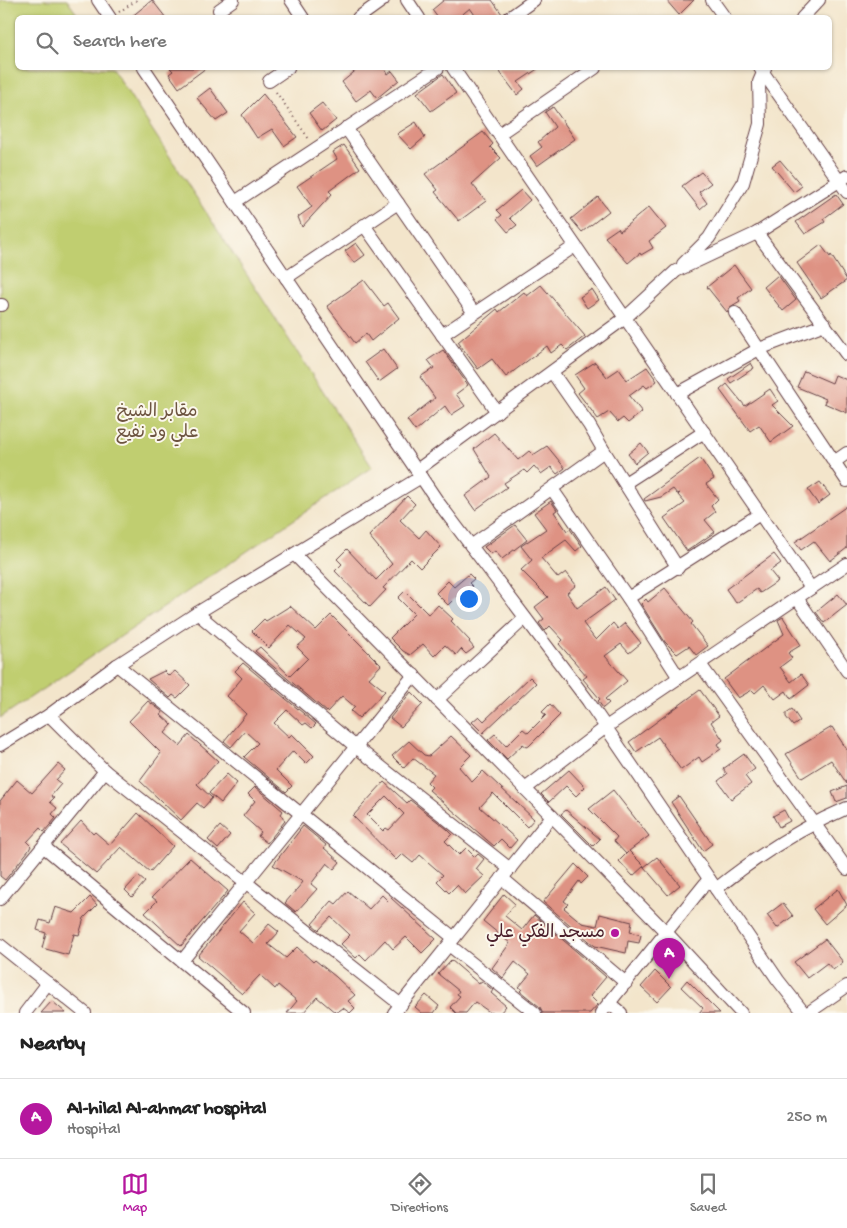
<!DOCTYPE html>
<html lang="en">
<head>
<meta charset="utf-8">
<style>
	:root { --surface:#fff; --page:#f2f2f2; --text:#222; --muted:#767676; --line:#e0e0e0; --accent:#b5179e }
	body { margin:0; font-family:"Gochi Hand","Playpen Sans Arabic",sans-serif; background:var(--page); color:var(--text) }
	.you { position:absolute; left:468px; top:598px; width:18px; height:18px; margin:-12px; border:4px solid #fff; border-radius:50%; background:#1a73e8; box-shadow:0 0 0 8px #1a73e833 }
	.badge { display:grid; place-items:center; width:32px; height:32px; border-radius:50%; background:var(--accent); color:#fff; font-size:16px; font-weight:700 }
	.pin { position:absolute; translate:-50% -41px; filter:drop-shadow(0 1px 2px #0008) }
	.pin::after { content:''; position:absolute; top:26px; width:18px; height:15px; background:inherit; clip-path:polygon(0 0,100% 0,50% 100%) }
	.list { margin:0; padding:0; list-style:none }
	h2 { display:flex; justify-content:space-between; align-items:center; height:65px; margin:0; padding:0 20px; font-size:21px }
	h2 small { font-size:16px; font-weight:400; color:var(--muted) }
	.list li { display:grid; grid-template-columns:32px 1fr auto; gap:15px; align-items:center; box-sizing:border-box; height:80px; padding:0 20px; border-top:1px solid var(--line) }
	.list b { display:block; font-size:19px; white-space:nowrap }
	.list p { margin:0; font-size:16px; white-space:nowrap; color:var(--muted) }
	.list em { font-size:16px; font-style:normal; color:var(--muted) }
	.icon { flex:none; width:28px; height:28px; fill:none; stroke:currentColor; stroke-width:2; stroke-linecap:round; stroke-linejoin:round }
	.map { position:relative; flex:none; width:847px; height:1013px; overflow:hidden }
	.search { position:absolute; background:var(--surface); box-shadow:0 1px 4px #0004; left:15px; right:15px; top:15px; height:55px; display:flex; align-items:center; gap:12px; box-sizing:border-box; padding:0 18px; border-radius:8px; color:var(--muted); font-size:19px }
	.sheet { height:145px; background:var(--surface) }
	nav { display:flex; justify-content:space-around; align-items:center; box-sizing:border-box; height:70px; border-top:1px solid var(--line); background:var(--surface); font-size:14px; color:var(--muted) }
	nav a { display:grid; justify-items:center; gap:2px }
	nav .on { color:var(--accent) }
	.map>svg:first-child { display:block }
	.green { fill:#c0ce70; stroke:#85764e }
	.building { fill:#de9283; fill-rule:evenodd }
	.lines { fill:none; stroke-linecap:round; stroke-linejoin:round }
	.minor-casing { stroke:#633d43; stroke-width:14 }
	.path { stroke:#633d43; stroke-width:2; stroke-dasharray:1 4; stroke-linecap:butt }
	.minor { stroke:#fff; stroke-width:12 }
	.poi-dot { fill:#b5179e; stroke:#fbf7ec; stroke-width:2 }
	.labels { text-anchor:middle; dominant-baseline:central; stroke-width:4; stroke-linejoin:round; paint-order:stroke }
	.park-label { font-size:18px; fill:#6d5440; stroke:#fbf7ec }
	.poi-label { font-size:18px; fill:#4a1f2b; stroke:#fbf7ec; text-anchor:end }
</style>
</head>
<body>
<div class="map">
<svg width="847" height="1013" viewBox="0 0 847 1013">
	<rect width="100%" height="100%" fill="#fbf7ec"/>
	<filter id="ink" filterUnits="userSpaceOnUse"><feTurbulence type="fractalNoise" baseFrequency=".02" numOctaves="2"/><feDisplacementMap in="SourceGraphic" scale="10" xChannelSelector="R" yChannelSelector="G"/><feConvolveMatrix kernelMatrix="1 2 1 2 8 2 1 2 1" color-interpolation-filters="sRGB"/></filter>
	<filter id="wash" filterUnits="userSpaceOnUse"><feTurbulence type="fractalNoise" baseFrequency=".0096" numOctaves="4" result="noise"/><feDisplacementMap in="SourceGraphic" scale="20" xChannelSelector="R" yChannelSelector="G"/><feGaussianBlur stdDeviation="1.12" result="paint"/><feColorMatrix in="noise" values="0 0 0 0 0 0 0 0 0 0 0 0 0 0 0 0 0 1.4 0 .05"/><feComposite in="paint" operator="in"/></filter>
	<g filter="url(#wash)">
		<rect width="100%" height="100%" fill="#f3e5cb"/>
		<polygon class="green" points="0,0 67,0 79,17 18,18 18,68 112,68 372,467 0,718"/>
		<g id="blocks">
			<g class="building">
				<polygon points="152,0 166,18 130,18"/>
				<polygon points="444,0 492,0 502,14 501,18 477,18 470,8 458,18 438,18 432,10"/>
				<polygon points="666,0 694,0 679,15"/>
				<polygon points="170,68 206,68 179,88 169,74 173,71"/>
				<polygon points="359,68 384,68 388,74 392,71 399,80 377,98 371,90 356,101 342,82"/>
				<polygon points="497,68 539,68 518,82 524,89 517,95"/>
				<polygon points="443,74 456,93 431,111 417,93"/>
				<polygon points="210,88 228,113 216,121 197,98"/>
				<polygon points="263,94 297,137 284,146 272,129 257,138 242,115"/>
				<polygon points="322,103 336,120 322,131 309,113"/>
				<polygon points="553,107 575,139 537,166 530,156 542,147 538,142 555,127 545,112"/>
				<polygon points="416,122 425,137 411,149 397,134"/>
				<polygon points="483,132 493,144 490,147 501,158 472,184 486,201 459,221 435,192 438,190 425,174"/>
				<polygon points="344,145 360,168 329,191 332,194 302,227 298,217 312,207 297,186 337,159 333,152"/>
				<polygon points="780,160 802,186 794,192 772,166"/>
				<polygon points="701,172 711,183 699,192 707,203 700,209 682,186"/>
				<polygon points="521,190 530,200 510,218 517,225 508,232 497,219 502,215 497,210"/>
				<polygon points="836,194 843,204 823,219 825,222 805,234 796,222"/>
				<polygon points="598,197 609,211 582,232 571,219"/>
				<polygon points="649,207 666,228 649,241 653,248 641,255 640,253 628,263 605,237 618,228 620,231"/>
				<polygon points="356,243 365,255 354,263 345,251"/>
				<polygon points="821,245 830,257 831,255 847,280 821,298 797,263"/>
				<polygon points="734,265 751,288 738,298 740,301 730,307 727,312 707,287"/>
				<polygon points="778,275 796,300 783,311 764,287"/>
				<polygon points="364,280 384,306 388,303 399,318 371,341 366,334 355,343 327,306"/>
				<polygon points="541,285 585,336 567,350 562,345 551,353 547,346 506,377 492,359 478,369 458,342 497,309 499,312 524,292 527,296"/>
				<polygon points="592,289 599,300 587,308 580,297"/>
				<polygon points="383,349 397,369 379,382 365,362"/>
				<polygon points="443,350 468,385 456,394 465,406 451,415 445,406 415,431 407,420 435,398 420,377 434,368 428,360"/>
				<polygon points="595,362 607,377 619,369 627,380 647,367 657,381 647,388 644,385 629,396 642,412 628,423 623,418 618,422 609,412 598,419 578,393 584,388 575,375"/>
				<polygon points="751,363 754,368 731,383 728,379"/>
				<polygon points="804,371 832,383 835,375 847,380 847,413 824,403 826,399 797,387"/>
				<polygon points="727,384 745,406 770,389 778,401 772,405 793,426 771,442 759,425 750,431 720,390"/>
				<polygon points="494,433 518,460 529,451 533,455 547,446 565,468 557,474 551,467 541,474 534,466 527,473 524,470 504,483 507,487 475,510 465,496 491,477 474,449"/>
				<polygon points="641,443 648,452 635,463 628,454"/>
				<polygon points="700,458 714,479 706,484 718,499 711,506 715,512 705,520 715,532 687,551 664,518 685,503 678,495 680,493 677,494 673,489 661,497 645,501 644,499"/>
				<polygon points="820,482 830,495 818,504 808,490"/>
				<polygon points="407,496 415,504 400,520 419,538 426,530 441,547 420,568 411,559 383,588 386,590 370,607 335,571 342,564 337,559 347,549 376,580 392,564 369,536"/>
				<polygon points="551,501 557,510 554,512 567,531 570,529 582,546 576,551 566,540 541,558 558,578 566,572 576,585 567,593 577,608 606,587 615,600 583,623 594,638 596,640 613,623 618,629 625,623 641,643 629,653 621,644 605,656 627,681 605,699 609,703 603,708 598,701 600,699 583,679 587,676 559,644 563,640 550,626 545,631 539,623 544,619 535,607 548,597 521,570 532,560 521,546 546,529 534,513"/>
				<polygon points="847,506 847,548 830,561 814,541 801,550 795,542"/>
				<polygon points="515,525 527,540 502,559 495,551 491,554 484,547"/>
				<polygon points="774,554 781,563 770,571 778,581 760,593 757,589 736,603 726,589"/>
				<polygon points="469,574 474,579 469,583 473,587 465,595 462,591 448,605 436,593 448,581 454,587"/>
				<polygon points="665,588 693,622 691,624 708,646 696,655 689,646 677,654 665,642 641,604 646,599 648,602"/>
				<polygon points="405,591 429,615 438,605 453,619 451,621 470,641 469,642 474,648 466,654 461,649 456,655 445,645 434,656 423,644 410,655 403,651 390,638 414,614 398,598"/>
				<polygon points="838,594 847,605 824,623 816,612"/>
				<polygon points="290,606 316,630 331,615 381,665 369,678 385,691 359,718 351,711 355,707 342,696 327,712 255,651 260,647 290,676 308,658 297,647 306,639 290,625 269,648 252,631 264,619 266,621"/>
				<polygon points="783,617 801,645 788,653 792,658 780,667 791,682 801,674 809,685 791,699 786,691 775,699 764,685 755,693 752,690 738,698 724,679 784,634 778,620"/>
				<polygon points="243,663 316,724 312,728 306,723 303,725 287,710 274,723 289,737 292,734 314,756 306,764 293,751 276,770 292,786 286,792 244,757 258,743 245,731 231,747 224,741 246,714 227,696 242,678 235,671"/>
				<polygon points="164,671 169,676 175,671 190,685 177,698 173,695 170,698 148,679"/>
				<polygon points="530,677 536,683 483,733 472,722 479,716 484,721"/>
				<polygon points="700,690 719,716 711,722 723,740 718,744 721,749 702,762 699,757 681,770 658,737 636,752 629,742"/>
				<polygon points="411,692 423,704 401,727 390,718"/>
				<polygon points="148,701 163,712 161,715 172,725 165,733 180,746 189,735 218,761 197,784 212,798 203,808 197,803 181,820 140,781 161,753 129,721"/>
				<polygon points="550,704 560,715 529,746 527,747 523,744 507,759 488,740 495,734 506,746 523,729 528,733 546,715 542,712"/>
				<polygon points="792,709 800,721 793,726 786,717 786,713"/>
				<polygon points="832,727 847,750 847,784 831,760 802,778 786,754"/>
				<polygon points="451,736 471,755 459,767 472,782 483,771 534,819 527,827 493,793 480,807 517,840 510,848 501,839 494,846 429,790 432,787 427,782 434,774 413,758 404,768 392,756 409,741 424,755 429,756"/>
				<polygon points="744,754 755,769 745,776 751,784 731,799 718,781 727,774 723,769"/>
				<polygon points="58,764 65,770 56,780 61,784 51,796 54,798 50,802 57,808 52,814 56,818 44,832 40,828 27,842 31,846 29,850 5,880 0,876 0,801 17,780 32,793"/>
				<polygon points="569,770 585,787 576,796 566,786 549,802 541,794"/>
				<polygon points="227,774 237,783 221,803 209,793"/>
				<path d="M384 782 407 803 410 800 447 829 452 834 445 841 459 855 466 848 475 857 478 854 484 859 476 869 484 876 465 894 457 885 449 893 437 881 443 875 420 855 413 863 402 854 396 860 353 816ZM386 796 404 814 389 830 386 828 383 831 367 815Z"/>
				<polygon points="847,786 847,798 836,802 832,792"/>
				<polygon points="255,787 283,811 281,814 285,821 267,843 258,836 261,832 243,816 255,801 248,794"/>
				<polygon points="613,790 649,836 629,851 644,866 633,876 619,861 628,852 626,854 614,841 617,837 589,809"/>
				<polygon points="679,796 712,844 703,851 671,802"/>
				<polygon points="566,810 600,839 593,846 561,814"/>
				<polygon points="784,810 790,821 779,827 773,816"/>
				<polygon points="138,813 173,846 150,872 121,847 96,874 60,844 81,821 93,834 95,832 110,845"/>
				<polygon points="220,826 230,835 218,849 208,840"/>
				<polygon points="303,826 326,845 324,848 340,862 334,869 327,863 311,884 317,889 296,912 285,903 303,882 273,865"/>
				<polygon points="657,857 680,885 668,895 644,867"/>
				<polygon points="190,858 228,891 181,946 145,913 157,901 152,897"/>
				<polygon points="575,864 588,877 581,884 579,881 564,901 568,904 564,908 582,923 597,926 600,914 632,922 630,932 641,935 639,943 628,941 626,953 595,946 543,902"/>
				<polygon points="138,876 145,882 132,897 125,890"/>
				<polygon points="838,889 847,905 825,924 813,909"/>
				<polygon points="348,891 369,909 382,895 388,901 391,898 436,939 422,953 406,937 393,949 385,940 366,960 360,954 356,958 341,944 350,935 331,917 319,930 312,924 332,901 336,904"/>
				<polygon points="504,894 515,904 505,916 522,930 534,915 606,977 590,996 598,1004 590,1013 543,1013 540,1007 520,991 522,989 519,987 530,974 515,962 503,978 492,968 510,943 483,921"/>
				<polygon points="90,897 97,905 84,918 79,935 74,934 68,955 42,948 46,933 37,930 40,920 50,923 55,907 74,913"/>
				<polygon points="243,902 255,913 239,931 253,943 269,924 279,932 268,944 286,958 297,947 313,962 315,960 336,977 355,995 348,1001 355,1008 350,1013 343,1008 336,1013 317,997 303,1013 287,1013 297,1001 278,985 275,989 260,975 242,994 198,956"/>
				<polygon points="783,903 793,916 777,928 767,915"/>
				<polygon points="825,939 843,962 833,970 827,963 807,978 794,962"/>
				<polygon points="451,960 479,984 481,981 493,990 491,993 506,1006 500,1013 491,1013 475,1002 466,1013 456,1013 450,1007 460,996 457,994 459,991 438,974"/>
				<polygon points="655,971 671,987 657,1002 641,987"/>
				<polygon points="687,980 720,1013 699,1013 703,1008 681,987"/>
				<polygon points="426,995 439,1006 434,1013 422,1013 415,1007"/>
				<polygon points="52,1001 66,1013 41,1013"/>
			</g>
		</g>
	</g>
	<g filter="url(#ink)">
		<use href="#blocks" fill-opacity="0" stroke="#633d43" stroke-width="1"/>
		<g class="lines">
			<g class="minor-casing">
				<g id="minor">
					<polyline points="98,0 110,18"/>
					<polyline points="291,0 303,18"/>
					<polyline points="407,0 419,18"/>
					<polyline points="712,0 725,18"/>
					<polyline points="219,10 233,0"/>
					<polyline points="358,18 383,0"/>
					<polyline points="509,18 534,0"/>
					<polyline points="802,18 819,0"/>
					<polyline points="144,68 438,502 588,701 778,980 804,1013"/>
					<polyline points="453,68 811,588"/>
					<polyline points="760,68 847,192"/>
					<polyline points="269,81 288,68"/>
					<polyline points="346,128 474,313"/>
					<polyline points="499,134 595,68"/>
					<polyline points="235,202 438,68"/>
					<polyline points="364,225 497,412"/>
					<polyline points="757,233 847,355"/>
					<polyline points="683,264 709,238 743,183 760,124 759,82 765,68"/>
					<polyline points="286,278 398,203"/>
					<polyline points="0,305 2,305"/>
					<polyline points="735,313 847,481"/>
					<polyline points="442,335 575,246"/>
					<polyline points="677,394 759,349 825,324"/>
					<polyline points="604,451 678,568"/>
					<polyline points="834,462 847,453"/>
					<polyline points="417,470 625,318 676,271 757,233 847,176"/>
					<polyline points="625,483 704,432"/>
					<polyline points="552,489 628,598 679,678"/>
					<polyline points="471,546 604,451 589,425 552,372"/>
					<polyline points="295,555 666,932 741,1013"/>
					<polyline points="628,598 760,514"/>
					<polyline points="797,598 847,671"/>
					<polyline points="197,613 356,747 510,869"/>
					<polyline points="700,664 847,869"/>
					<polyline points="117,665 454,938"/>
					<polyline points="437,700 525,618"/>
					<polyline points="49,715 105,771 401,1005"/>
					<polyline points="0,745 49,715 117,665 197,613 421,477"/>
					<polyline points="525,789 606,727 847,564"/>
					<polyline points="44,847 244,1013"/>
					<polyline points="502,878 626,983"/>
					<path d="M716 889C757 856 798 829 847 808"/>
					<polyline points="0,899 105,771"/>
					<polyline points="0,945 85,1013"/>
					<polyline points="449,945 535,1013"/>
					<polyline points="182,961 414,675"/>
					<polyline points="609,1003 621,1013"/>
					<polyline points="25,1013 48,983"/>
					<polyline points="394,1013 552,816"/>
					<polyline points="601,1013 709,879"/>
					<polyline points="808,1013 847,986"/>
				</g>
			</g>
			<g class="path">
				<polyline points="119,12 137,0"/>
				<polyline points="276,92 309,139"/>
			</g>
			<use href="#minor" class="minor"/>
		</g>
	</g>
	<circle class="poi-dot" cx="615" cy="933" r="5"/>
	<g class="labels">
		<g class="park-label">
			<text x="157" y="412">مقابر الشيخ<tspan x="157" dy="21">علي ود نفيع</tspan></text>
		</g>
		<g class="poi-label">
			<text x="605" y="933">مسجد الفكي علي</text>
		</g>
	</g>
</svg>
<div class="you"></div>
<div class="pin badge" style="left:669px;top:979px">A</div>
<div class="search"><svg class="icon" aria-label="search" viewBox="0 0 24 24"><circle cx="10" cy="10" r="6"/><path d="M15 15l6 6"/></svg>Search here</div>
</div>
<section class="sheet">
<h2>Nearby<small></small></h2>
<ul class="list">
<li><span class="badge">A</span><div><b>Al-hilal Al-ahmar hospital</b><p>Hospital</p></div><em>250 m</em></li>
</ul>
</section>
<nav>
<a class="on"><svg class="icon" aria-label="map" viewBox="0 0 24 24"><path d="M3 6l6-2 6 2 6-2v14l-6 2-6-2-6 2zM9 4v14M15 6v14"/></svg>Map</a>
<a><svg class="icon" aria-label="directions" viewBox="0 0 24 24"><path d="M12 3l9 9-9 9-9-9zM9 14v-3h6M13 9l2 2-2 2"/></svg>Directions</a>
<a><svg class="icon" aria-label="saved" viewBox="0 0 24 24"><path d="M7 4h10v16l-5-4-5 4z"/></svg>Saved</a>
</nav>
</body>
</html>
